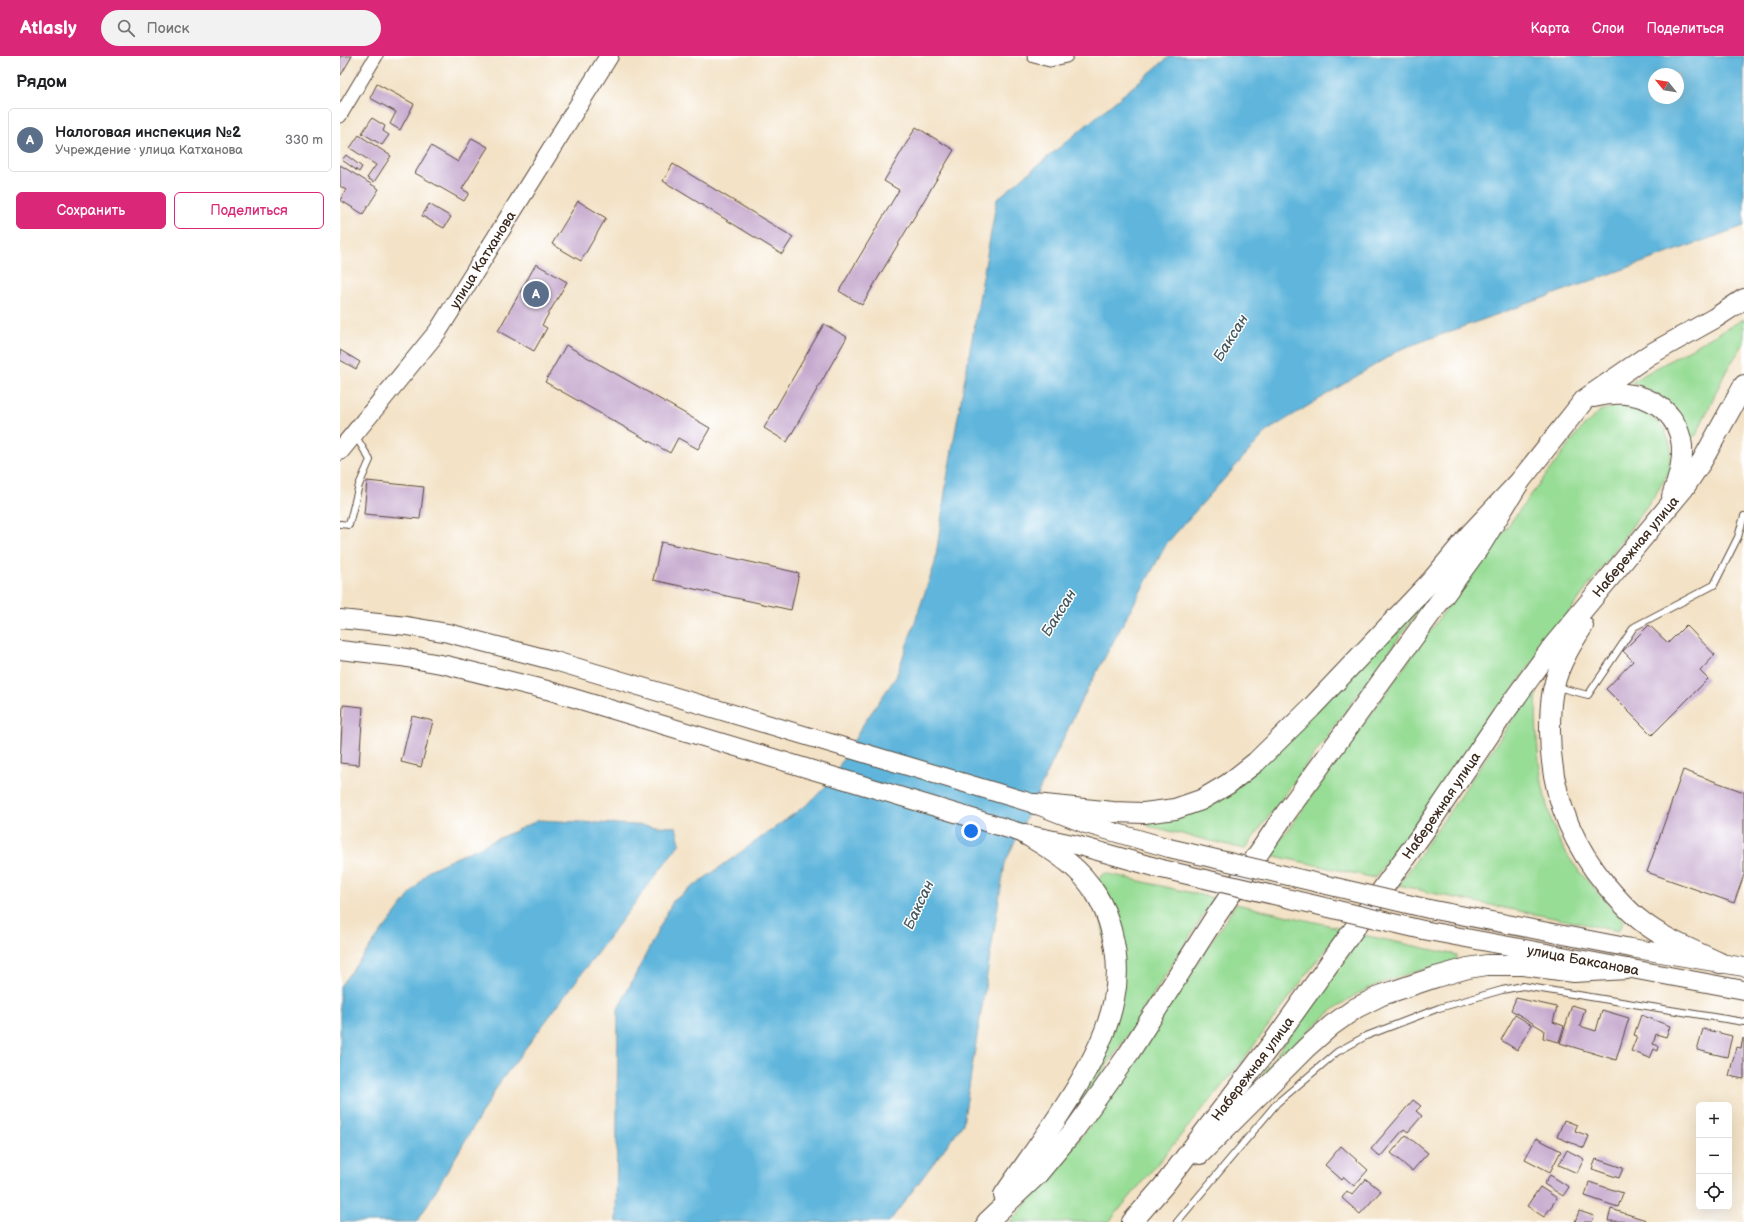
<!DOCTYPE html>
<html lang="ru">
<head>
<meta charset="utf-8">
<style>
	:root { --surface:#fff; --page:#f2f2f2; --text:#202124; --muted:#757577; --line:#e0e0e0; --accent:#db2777 }
	body { margin:0; font-family:"Balsamiq Sans",sans-serif; background:var(--page); color:var(--text) }
	.controls { position:absolute; right:12px; bottom:12px; display:grid; overflow:hidden; border-radius:6px; box-shadow:0 4px 16px #0002 }
	.controls button { width:36px; height:36px; display:grid; place-items:center; padding:0; border:0; border-bottom:1px solid var(--line); background:var(--surface); color:var(--text); font:20px sans-serif }
	.compass { position:absolute; left:1308px; top:12px; width:36px; height:36px; border-radius:50%; background:var(--surface); box-shadow:0 4px 16px #0002; rotate:300deg }
	.you { position:absolute; left:631px; top:775px; width:14px; height:14px; margin:-10px; border:3px solid #fff; border-radius:50%; background:#1a73e8; box-shadow:0 0 0 6px #1a73e833 }
	.badge { display:grid; place-items:center; width:26px; height:26px; border-radius:50%; background:var(--accent); color:#fff; font-size:13px; font-weight:700 }
	.pin { position:absolute; translate:-50% -50%; border:2px solid #fff; box-shadow:0 1px 4px #0006 }
	.list { margin:0; padding:0; list-style:none }
	h2 { display:flex; justify-content:space-between; align-items:center; height:52px; margin:0; padding:0 16px; font-size:17px }
	h2 small { font-size:13px; font-weight:400; color:var(--muted) }
	.list li { display:grid; grid-template-columns:26px 1fr auto; gap:12px; align-items:center; box-sizing:border-box; height:64px; margin:0 8px 8px; padding:0 8px; border:1px solid var(--line); border-radius:6px }
	.list b { display:block; font-size:15px; white-space:nowrap }
	.list p { margin:0; font-size:13px; white-space:nowrap; color:var(--muted) }
	.list em { font-size:13px; font-style:normal; color:var(--muted) }
	.actions { display:flex; gap:8px; padding:12px 16px }
	.actions a { flex:1; padding:9px 0; border:1px solid var(--accent); border-radius:6px; text-align:center; font-size:14px; color:var(--accent) }
	.actions .main { background:var(--accent); color:#fff }
	.icon { flex:none; width:22px; height:22px; fill:none; stroke:currentColor; stroke-width:2; stroke-linecap:round; stroke-linejoin:round }
	.map { position:relative; flex:none; width:1404px; height:1166px; overflow:hidden }
	header { display:flex; align-items:center; gap:24px; box-sizing:border-box; height:56px; padding:0 20px; background:var(--accent); color:#fff }
	header strong { font-size:19px }
	nav { display:flex; gap:22px; margin-inline-start:auto; font-size:14px }
	.search { width:280px; height:36px; background:var(--page); display:flex; align-items:center; gap:10px; box-sizing:border-box; padding:0 14px; border-radius:22px; color:var(--muted); font-size:15px }
	main { display:flex }
	aside { flex:1; background:var(--surface) }
	.map>svg:first-child { display:block }
	.green { fill:#98dd96; stroke:#6a845a }
	.water { fill:#5fb5dc; stroke:#4d707d; fill-rule:evenodd }
	.building { fill:#c5a8cd }
	.lines { fill:none; stroke-linecap:round; stroke-linejoin:round }
	.lane-casing { stroke:#574637; stroke-width:8 }
	.street-casing { stroke:#574637; stroke-width:15 }
	.secondary-casing { stroke:#574637; stroke-width:20 }
	.primary-casing { stroke:#574637; stroke-width:22 }
	.lane { stroke:#fff; stroke-width:6 }
	.street { stroke:#fff; stroke-width:13 }
	.secondary { stroke:#fff; stroke-width:18 }
	.primary { stroke:#fff; stroke-width:20 }
	.secondary-bridge-casing { stroke:#574637; stroke-width:20; stroke-linecap:butt }
	.secondary-bridge { stroke:#fff; stroke-width:18 }
	.labels { text-anchor:middle; dominant-baseline:central; stroke-width:3; stroke-linejoin:round; paint-order:stroke }
	.street-label { font-size:14px; fill:#3b2a1e; stroke:#fff }
	.water-label { font-size:15px; font-style:italic; fill:#485b60; stroke:#fff }
</style>
</head>
<body>
<header>
<strong>Atlasly</strong>
<div class="search"><svg class="icon" aria-label="search" viewBox="0 0 24 24"><circle cx="10" cy="10" r="6"/><path d="M15 15l6 6"/></svg>Поиск</div>
<nav><a>Карта</a><a>Слои</a><a>Поделиться</a></nav>
</header>
<main>
<aside>
<h2>Рядом<small></small></h2>
<ul class="list">
<li><span class="badge" style="background:#5c6f8a">A</span><div><b>Налоговая инспекция №2</b><p>Учреждение · улица Катханова</p></div><em>330 m</em></li>
</ul>
<div class="actions"><a class="main">Сохранить</a><a>Поделиться</a></div>
</aside>
<div class="map">
<svg width="1404" height="1166" viewBox="0 0 1404 1166">
	<rect width="100%" height="100%" fill="#fff"/>
	<filter id="ink" filterUnits="userSpaceOnUse"><feTurbulence type="fractalNoise" baseFrequency=".025" numOctaves="2"/><feDisplacementMap in="SourceGraphic" scale="8" xChannelSelector="R" yChannelSelector="G"/><feConvolveMatrix kernelMatrix="1 2 1 2 8 2 1 2 1" color-interpolation-filters="sRGB"/></filter>
	<filter id="wash" filterUnits="userSpaceOnUse"><feTurbulence type="fractalNoise" baseFrequency=".012" numOctaves="4" result="noise"/><feDisplacementMap in="SourceGraphic" scale="16" xChannelSelector="R" yChannelSelector="G"/><feGaussianBlur stdDeviation="0.9" result="paint"/><feColorMatrix in="noise" values="0 0 0 0 0 0 0 0 0 0 0 0 0 0 0 0 0 1.4 0 .05"/><feComposite in="paint" operator="in"/></filter>
	<g filter="url(#wash)">
		<rect width="100%" height="100%" fill="#f3e2c6"/>
		<g class="green">
			<path d="M1404 263V287L1386 315 1356 379 1352 382 1349 380C1343 364 1336 349 1321 340 1312 335 1302 333 1293 327V325Z"/>
			<polygon points="1282,348 1305,355 1324,372 1331,391 1330,414 1317,436 1035,822 930,799 1113,543 1239,375 1260,355"/>
			<polygon points="1099,527 905,793 808,770 807,764 865,752"/>
			<path d="M1197 628C1194 680 1199 759 1230 803 1246 825 1266 845 1284 865L1278 875 1096 838 1059 829Z"/>
			<polygon points="765,817 874,842 787,980 721,1076 719,1074 776,965 756,825"/>
			<polygon points="896,848 1001,872 900,1008 769,1166 670,1166 700,1133 756,1062"/>
			<path d="M1023 879 1117 899 1116 906C1084 913 1051 921 1021 936 975 960 937 1008 903 1045Z"/>
		</g>
		<g class="water">
			<path d="M830 0H1404V170L1061 293 927 375 827 487 741 645 665 807 623 1068 549 1166H276L278 953 333 845 469 747 490 726 524 667 556 621 595 507 607 422 657 143ZM1314 18H1338V42H1314Z"/>
			<polygon points="199,764 336,771 340,787 160,1026 77,1166 0,1166 0,930 89,814"/>
		</g>
		<g id="blocks">
			<g class="building">
				<polygon points="0,0 12,0 1,19 0,18"/>
				<polygon points="37,28 74,48 60,74 50,68 56,56 30,42"/>
				<polygon points="32,62 45,70 43,75 49,79 42,89 22,77"/>
				<polygon points="576,71 614,94 522,249 499,235 559,134 544,125"/>
				<polygon points="19,79 51,100 34,126 27,122 36,109 10,92"/>
				<polygon points="132,82 148,91 122,133 129,137 124,145 75,117 91,90 118,106"/>
				<polygon points="6,99 22,111 19,116 2,104"/>
				<polygon points="333,108 453,181 442,198 323,125"/>
				<polygon points="0,109 39,133 23,158 0,144 6,134 0,130"/>
				<polygon points="238,145 266,162 241,205 212,188"/>
				<polygon points="89,148 111,161 104,172 82,160"/>
				<polygon points="196,208 227,226 202,269 207,272 194,295 158,275"/>
				<polygon points="484,268 507,281 447,386 424,372"/>
				<polygon points="226,289 370,372 358,393 338,382 330,397 205,326"/>
				<polygon points="0,294 20,306 16,313 0,304"/>
				<polygon points="27,425 84,431 80,463 24,458"/>
				<polygon points="321,486 459,517 451,554 313,524"/>
				<polygon points="1309,569 1328,587 1346,569 1375,599 1360,615 1368,623 1312,679 1266,633 1293,605 1283,595"/>
				<polygon points="3,649 23,651 19,709 0,707"/>
				<polygon points="72,660 93,665 81,711 61,706"/>
				<polygon points="1343,714 1404,736 1404,819 1394,847 1307,816"/>
				<polygon points="1176,942 1217,951 1213,966 1224,970 1219,986 1203,982 1204,974 1171,954"/>
				<polygon points="1232,949 1245,953 1240,970 1256,975 1262,954 1289,962 1276,1004 1220,987"/>
				<polygon points="1175,959 1192,969 1177,994 1161,984"/>
				<polygon points="1301,959 1330,970 1326,981 1316,978 1313,988 1319,990 1318,995 1314,993 1310,1002 1291,995 1297,980 1294,979"/>
				<polygon points="1363,973 1392,980 1387,1001 1357,994"/>
				<polygon points="1403,982 1404,983 1404,1023 1389,1020 1396,991 1401,992"/>
				<polygon points="1073,1044 1081,1050 1076,1055 1082,1060 1068,1076 1064,1073 1040,1101 1031,1093"/>
				<polygon points="1224,1064 1237,1069 1235,1075 1249,1080 1244,1092 1217,1081"/>
				<polygon points="1066,1079 1088,1097 1072,1115 1051,1097"/>
				<polygon points="1196,1082 1221,1095 1210,1116 1185,1103"/>
				<polygon points="1001,1090 1028,1114 1014,1130 1004,1121 1002,1124 985,1109"/>
				<polygon points="1227,1094 1244,1103 1237,1117 1219,1109"/>
				<polygon points="1256,1103 1283,1112 1279,1122 1252,1113"/>
				<polygon points="1210,1119 1229,1131 1223,1140 1204,1128"/>
				<polygon points="1026,1123 1041,1135 1020,1158 1002,1142 1007,1135 1012,1139"/>
				<polygon points="1249,1126 1283,1137 1278,1151 1245,1140"/>
				<polygon points="1200,1131 1217,1142 1204,1161 1187,1150"/>
				<polygon points="1271,1153 1306,1164 1305,1166 1268,1165"/>
				<polygon points="1239,1155 1254,1160 1252,1166 1235,1166"/>
			</g>
		</g>
	</g>
	<g filter="url(#ink)">
		<use href="#blocks" fill-opacity="0" stroke="#574637" stroke-width="1"/>
		<g class="lines">
			<g class="lane-casing">
				<g id="lane">
					<polyline points="0,468 9,469 19,429 30,404 15,379"/>
					<polyline points="1217,631 1248,639 1294,571 1374,529 1398,481 1404,460"/>
					<polyline points="837,1166 937,1047 997,996 1026,980 1099,952 1162,934 1183,930 1404,966"/>
				</g>
			</g>
			<g class="street-casing">
				<g id="street">
					<polyline points="694,0 710,4 726,0"/>
					<polyline points="0,60 36,0"/>
				</g>
			</g>
			<g class="secondary-casing">
				<g id="secondary">
					<path id="s1" d="M0 395 98 275 269 0"/>
					<polyline points="0,563 67,570 108,577 215,605 695,748 746,768 829,792"/>
					<polyline points="0,594 61,601 106,609 207,634 685,778 733,788 822,813"/>
					<polyline points="1089,853 1291,892 1404,911"/>
					<path id="s2" d="M1083 874 1404 934"/>
				</g>
			</g>
			<g class="primary-casing">
				<g id="primary">
					<path d="M1254 341C1292 330 1337 346 1342 390 1343 407 1338 425 1332 440"/>
					<path d="M1243 570C1231 589 1219 608 1214 630 1210 644 1210 661 1210 675 1210 734 1229 784 1266 829 1276 841 1287 854 1300 864 1323 883 1353 894 1380 907"/>
					<polyline points="695,748 773,756 804,757 835,753 861,744 888,728 916,706 971,652 1092,524 1130,478 1180,425 1245,343 1309,299 1375,262 1404,243"/>
					<polyline points="860,1098 967,991 992,969 1016,952 1042,939 1096,921 1128,912 1147,909 1183,909 1234,916 1287,913"/>
					<path d="M664 1139C701 1084 762 1008 774 943 779 920 777 896 771 874 765 849 750 824 730 808 716 796 700 787 685 778"/>
					<polyline points="647,1166 697,1119 735,1073 789,997 874,863 943,761 1142,487 1180,425"/>
					<path id="s3" d="M792 1166 825 1128 936 982 1087 771 1162 660 1213 590 1344 432 1362 405 1404 329"/>
				</g>
			</g>
			<use href="#lane" class="lane"/>
			<use href="#street" class="street"/>
			<use href="#secondary" class="secondary"/>
			<use href="#primary" class="primary"/>
			<g class="secondary-bridge-casing">
				<g id="secondary-bridge">
					<polyline points="829,792 1089,853"/>
					<polyline points="822,813 1083,874"/>
				</g>
			</g>
			<use href="#secondary-bridge" class="secondary-bridge"/>
		</g>
	</g>
	<g class="labels">
		<g class="street-label">
			<text stroke="none"><textPath href="#s1" startOffset="239">улица Катханова</textPath></text>
			<text stroke="none"><textPath href="#s3" startOffset="843">Набережная улица</textPath></text>
			<text stroke="none"><textPath href="#s3" startOffset="519">Набережная улица</textPath></text>
			<text stroke="none"><textPath href="#s2" startOffset="163">улица Баксанова</textPath></text>
			<text stroke="none"><textPath href="#s3" startOffset="195">Набережная улица</textPath></text>
		</g>
		<g class="water-label">
			<text transform="translate(891 282) rotate(-58)">Баксан</text>
			<text transform="translate(719 557) rotate(-58)">Баксан</text>
			<text transform="translate(579 849) rotate(-65)">Баксан</text>
		</g>
	</g>
</svg>
<div class="controls">
<button>+</button>
<button>−</button>
<button><svg class="icon" aria-label="locate" viewBox="0 0 24 24"><circle cx="12" cy="12" r="6"/><path d="M12 2v4M12 18v4M2 12h4M18 12h4"/></svg></button>
</div>
<svg class="compass" viewBox="-18 -18 36 36"><path d="M0-13l5 13h-10z" fill="#e53935"/><path d="M0 13l5-13h-10z" fill="#757577"/></svg>
<div class="you"></div>
<div class="pin badge" style="left:196px;top:238px;background:#5c6f8a">A</div>
</div>
</main>
</body>
</html>
